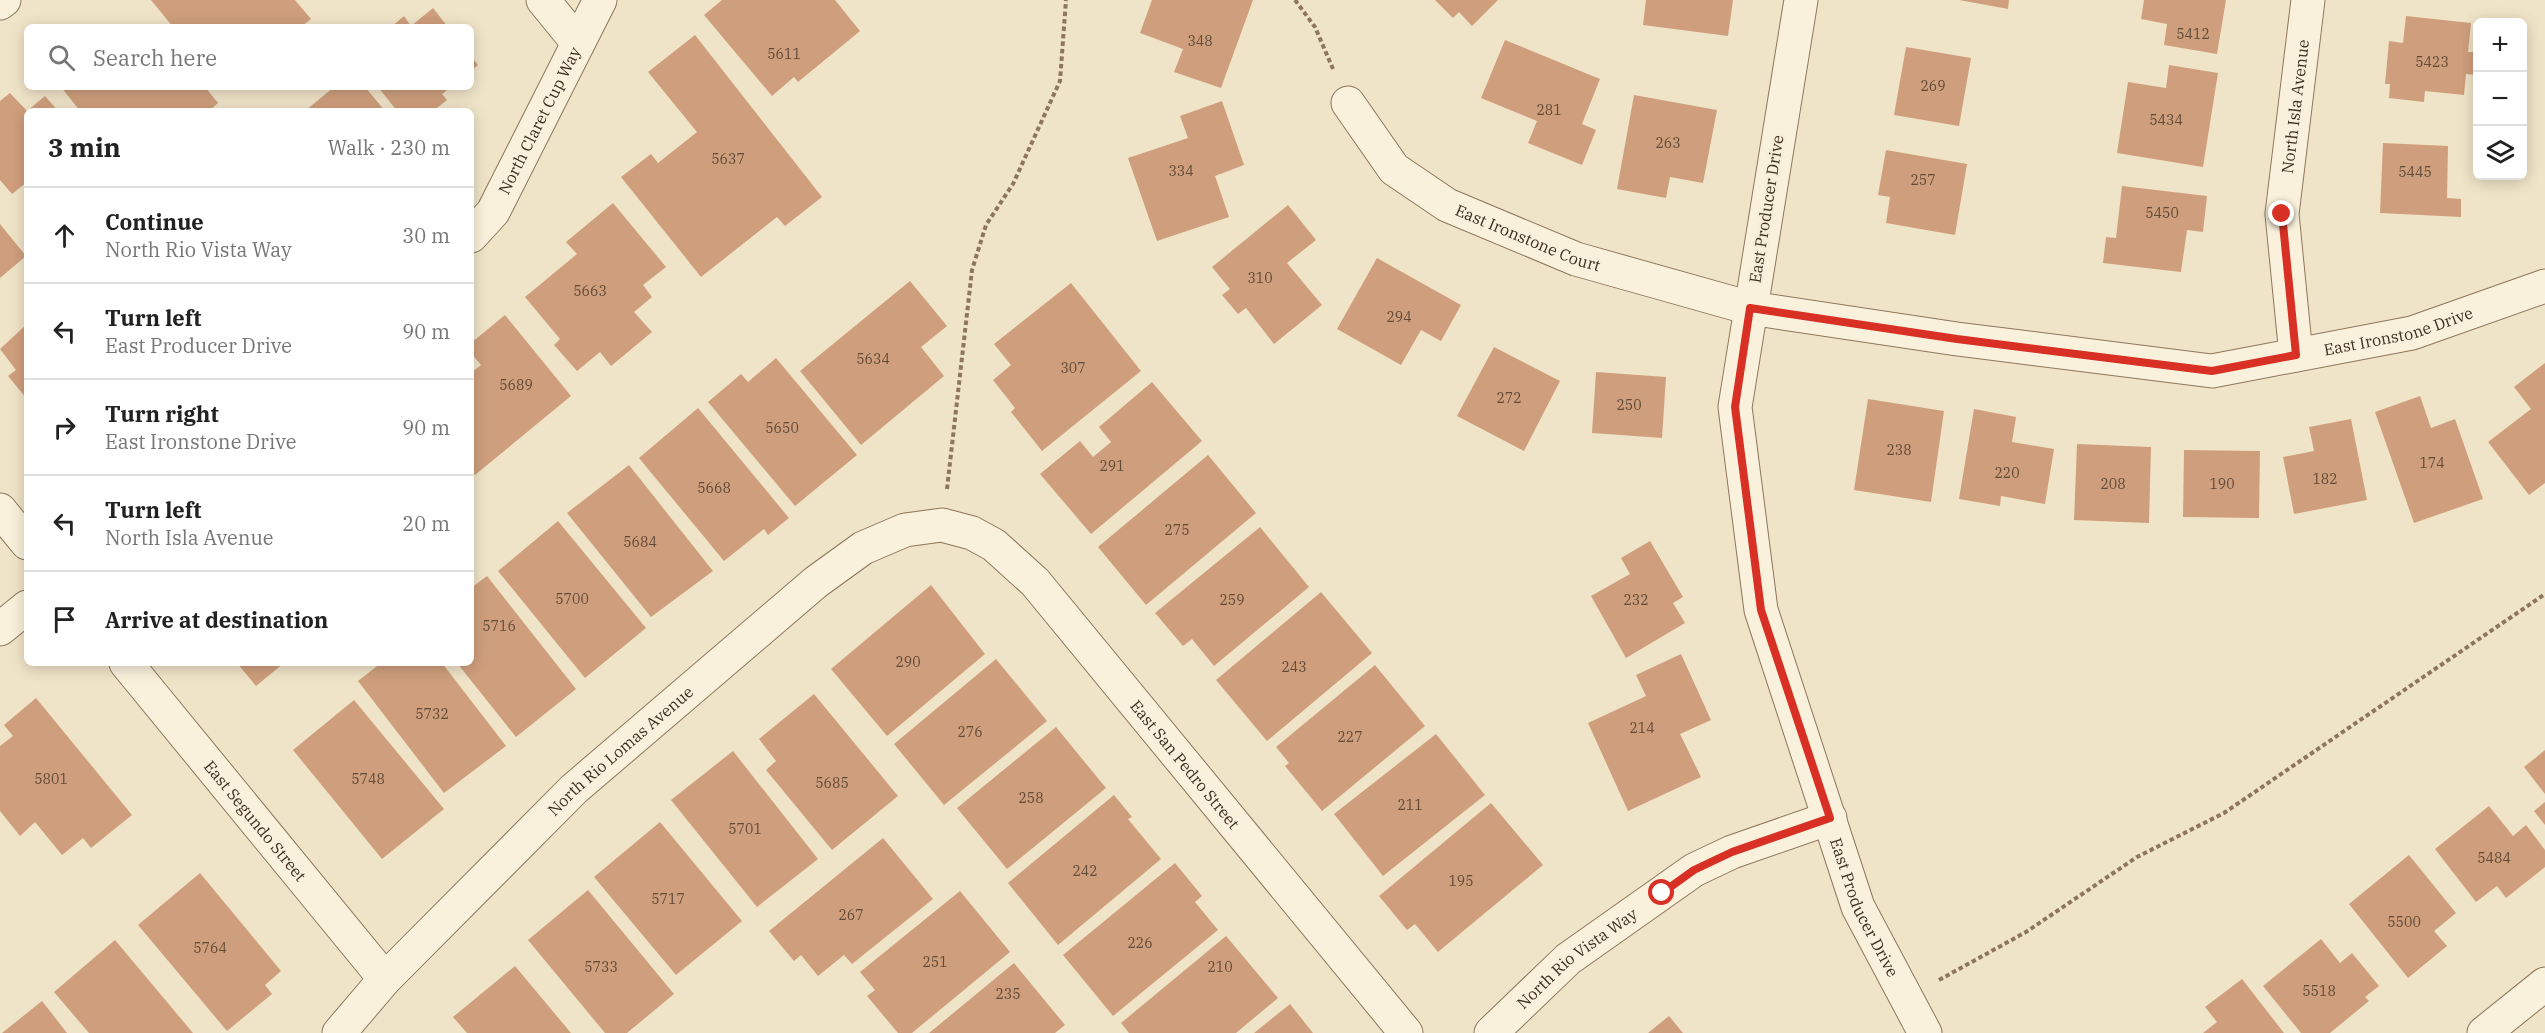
<!DOCTYPE html>
<html lang="en">
<head>
<meta charset="utf-8">
<style>
	:root { --surface:#fff; --page:#f6f6f6; --text:#222; --muted:#767676; --line:#e0e0e0 }
	body { margin:0; font-family:"IBM Plex Serif",serif; background:var(--page); color:var(--text) }
	.controls { position:absolute; right:18px; top:18px; display:grid; overflow:hidden; border-radius:9px; box-shadow:0 3px 15px #0003 }
	.controls button { width:54px; height:54px; display:grid; place-items:center; padding:0; border:0; border-bottom:2px solid var(--line); background:var(--surface); color:var(--text); font:30px sans-serif }
	.stop { position:absolute; width:18px; height:18px; margin:-14px; border:4px solid #d93025; border-radius:50%; background:#fff }
	.stop.end { background:#d93025; border-color:#fff; box-shadow:0 2px 6px #0008 }
	.list { margin:0; padding:0; list-style:none }
	h2 { display:flex; justify-content:space-between; align-items:center; height:78px; margin:0; padding:0 24px; font-size:26px }
	h2 small { font-size:20px; font-weight:400; color:var(--muted) }
	.list li { display:grid; grid-template-columns:39px 1fr auto; gap:18px; align-items:center; box-sizing:border-box; height:96px; padding:0 24px; border-top:2px solid var(--line) }
	.list b { display:block; font-size:22px; white-space:nowrap }
	.list p { margin:0; font-size:20px; white-space:nowrap; color:var(--muted) }
	.list em { font-size:20px; font-style:normal; color:var(--muted) }
	.icon { flex:none; width:33px; height:33px; fill:none; stroke:currentColor; stroke-width:2; stroke-linecap:round; stroke-linejoin:round }
	.map { position:relative; flex:none; width:2545px; height:1033px; overflow:hidden }
	.search { position:absolute; background:var(--surface); box-shadow:0 3px 15px #0003; left:24px; top:24px; width:450px; height:66px; display:flex; align-items:center; gap:15px; box-sizing:border-box; padding:0 21px; border-radius:9px; color:var(--muted); font-size:22px }
	.panel { position:absolute; background:var(--surface); box-shadow:0 3px 15px #0003; left:24px; top:108px; width:450px; height:558px; border-radius:9px }
	.map>svg:first-child { display:block }
	.building { fill:#cf9f7d }
	.lines { fill:none; stroke-linecap:round; stroke-linejoin:round }
	.minor-casing { stroke:#8d765c; stroke-width:35 }
	.path { stroke:#8d765c; stroke-width:4; stroke-dasharray:4.5 3; stroke-linecap:butt }
	.minor { stroke:#faf1dc; stroke-width:33 }
	.route { stroke:#d93025; stroke-width:8 }
	.labels { text-anchor:middle; dominant-baseline:central; stroke-width:5; stroke-linejoin:round; paint-order:stroke }
	.number-label { font-size:14px; fill:#624a37 }
	.street-label { font-size:16px; fill:#3d2e20; stroke:#f7eed8 }
</style>
</head>
<body>
<div class="map">
<svg width="2545" height="1033" viewBox="0 0 2545 1033">
	<rect width="100%" height="100%" fill="#f0e4c8"/>
	<g class="building">
		<polygon points="151,0 295,0 311,19 301,27 173,27"/>
		<polygon points="722,0 835,0 860,31 798,82 794,77 772,96 704,15"/>
		<polygon points="1152,0 1253,0 1221,88 1174,72 1183,49 1140,33"/>
		<polygon points="1435,0 1498,0 1472,26 1459,12 1453,18"/>
		<polygon points="1646,0 1733,0 1728,36 1643,25"/>
		<polygon points="1959,0 2009,0 2008,9"/>
		<polygon points="2144,0 2226,0 2217,54 2164,45 2167,24 2141,19"/>
		<polygon points="433,8 448,27 391,27 404,16 411,26"/>
		<polygon points="2406,16 2471,23 2468,52 2478,52 2478,73 2477,75 2466,74 2464,95 2425,91 2424,102 2389,98 2390,84 2385,84 2389,41 2403,43"/>
		<polygon points="695,35 822,197 785,226 777,217 701,277 621,177 651,154 658,163 697,132 648,72"/>
		<polygon points="1505,40 1600,79 1582,124 1596,130 1582,165 1528,143 1537,121 1481,98"/>
		<polygon points="1906,47 1971,58 1959,126 1894,115"/>
		<polygon points="471,56 478,65 471,71"/>
		<polygon points="2169,65 2218,73 2203,167 2117,153 2128,82 2166,88"/>
		<polygon points="61,87 205,87 218,103 209,111 80,111"/>
		<polygon points="334,87 365,87 385,111 305,111"/>
		<polygon points="378,87 451,87 442,94 447,100 433,111 397,111"/>
		<polygon points="10,93 27,111 27,182 12,194 0,180 0,101"/>
		<polygon points="1634,95 1717,110 1703,183 1670,177 1666,198 1617,189"/>
		<polygon points="45,96 58,111 27,111"/>
		<polygon points="1222,101 1244,165 1215,176 1229,217 1157,241 1128,158 1188,138 1180,116"/>
		<polygon points="2383,143 2448,146 2447,198 2461,199 2461,217 2380,213"/>
		<polygon points="1886,150 1967,164 1955,235 1886,223 1890,197 1878,195"/>
		<polygon points="2122,186 2207,196 2203,232 2187,230 2181,272 2103,263 2106,237 2116,238"/>
		<polygon points="613,203 666,267 643,285 652,297 634,312 652,332 611,366 600,352 577,371 554,345 560,339 525,297 577,254 566,242"/>
		<polygon points="1288,205 1316,240 1287,263 1322,305 1274,344 1246,308 1238,314 1222,295 1230,289 1212,267"/>
		<polygon points="0,224 26,256 0,278"/>
		<polygon points="1377,258 1461,305 1441,341 1421,330 1401,365 1337,329"/>
		<polygon points="910,281 947,326 921,347 944,376 861,445 800,371"/>
		<polygon points="1071,283 1141,371 1042,451 1011,412 1015,408 993,380 1011,365 994,344"/>
		<polygon points="505,315 571,396 475,475 471,470 471,373 481,365 471,353 471,343"/>
		<polygon points="27,324 27,399 8,376 16,370 0,349"/>
		<polygon points="1494,347 1560,381 1524,451 1457,416"/>
		<polygon points="776,358 857,455 795,506 708,402 741,374 748,382"/>
		<polygon points="2545,363 2545,483 2529,495 2488,442 2531,409 2514,387"/>
		<polygon points="1596,372 1666,377 1662,438 1592,433"/>
		<polygon points="1152,382 1202,441 1091,534 1040,474 1080,441 1093,457 1111,442 1099,427"/>
		<polygon points="2420,396 2431,428 2455,419 2483,499 2414,523 2375,412"/>
		<polygon points="1868,399 1944,411 1931,502 1854,490"/>
		<polygon points="698,408 789,518 768,535 764,529 724,561 639,458"/>
		<polygon points="1974,409 2016,417 2012,442 2054,449 2045,504 2001,496 2000,506 1959,499"/>
		<polygon points="2351,419 2367,500 2294,514 2283,457 2314,451 2309,427"/>
		<polygon points="2077,444 2151,447 2149,523 2074,520"/>
		<polygon points="2184,450 2260,451 2259,518 2183,517"/>
		<polygon points="1208,455 1256,513 1146,605 1098,547"/>
		<polygon points="629,465 713,571 651,617 567,513"/>
		<polygon points="558,521 646,628 585,678 498,571"/>
		<polygon points="1260,527 1309,587 1214,666 1192,639 1183,646 1155,613"/>
		<polygon points="1650,541 1683,597 1673,603 1685,623 1626,658 1591,596 1630,574 1621,558"/>
		<polygon points="487,576 576,689 516,737 457,663 471,663 471,588"/>
		<polygon points="931,585 985,654 887,736 831,669"/>
		<polygon points="1321,592 1372,653 1267,741 1216,680"/>
		<polygon points="1681,654 1711,720 1680,734 1701,777 1628,811 1588,723 1646,696 1636,675"/>
		<polygon points="996,659 1047,721 944,805 894,744"/>
		<polygon points="237,663 284,663 256,686"/>
		<polygon points="381,663 442,663 506,746 444,793 358,681"/>
		<polygon points="1375,665 1425,726 1322,811 1285,766 1289,763 1276,747"/>
		<polygon points="814,694 898,796 832,850 766,770 776,761 759,739"/>
		<polygon points="36,698 132,815 91,848 83,838 62,855 35,822 20,836 0,811 0,746 13,736 4,725"/>
		<polygon points="354,700 444,809 382,859 293,750"/>
		<polygon points="1056,727 1106,788 1007,869 957,808"/>
		<polygon points="1436,734 1485,795 1383,876 1334,814"/>
		<polygon points="2545,750 2545,794 2524,767"/>
		<polygon points="733,751 818,859 757,907 671,800"/>
		<polygon points="1114,795 1132,817 1128,819 1161,859 1058,945 1008,883"/>
		<polygon points="2545,802 2545,825 2534,811"/>
		<polygon points="1491,803 1543,865 1438,952 1415,924 1407,930 1379,896"/>
		<polygon points="2489,806 2513,836 2526,825 2545,850 2545,867 2506,898 2497,886 2476,902 2435,849"/>
		<polygon points="660,822 742,921 676,975 594,877"/>
		<polygon points="883,838 933,899 852,964 844,955 818,976 801,955 794,961 769,931"/>
		<polygon points="2409,855 2456,913 2434,931 2447,946 2408,978 2349,904"/>
		<polygon points="1175,863 1202,896 1195,902 1218,930 1113,1016 1063,955"/>
		<polygon points="200,873 281,971 265,985 272,994 227,1031 138,925"/>
		<polygon points="588,890 674,994 627,1033 605,1033 528,940"/>
		<polygon points="960,891 1010,952 912,1033 898,1033 867,996 875,990 860,972"/>
		<polygon points="1226,936 1278,998 1236,1033 1129,1033 1121,1023"/>
		<polygon points="2321,939 2340,963 2352,953 2379,986 2365,997 2369,1001 2330,1033 2301,1033 2263,986"/>
		<polygon points="115,940 193,1033 89,1033 54,992"/>
		<polygon points="1014,963 1065,1025 1055,1033 929,1033"/>
		<polygon points="515,966 571,1033 467,1033 453,1017"/>
		<polygon points="2242,979 2284,1033 2203,1033 2217,1022 2205,1007"/>
		<polygon points="42,1001 67,1033 2,1033"/>
		<polygon points="1290,1004 1313,1033 1254,1033"/>
		<polygon points="1669,1016 1683,1033 1648,1033"/>
	</g>
	<g class="lines">
		<g class="minor-casing">
			<g id="minor">
				<polyline points="543,0 578,43"/>
				<path id="s1" d="M1801 0 1735 407 1761 610 1858 907 1925 1033"/>
				<polyline points="0,3 4,0"/>
				<path id="s2" d="M1348 103 1394 169 1447 205 1576 259 1750 308 1957 339 2212 371 2412 333 2545 286"/>
				<path id="s3" d="M471 236 493 212 600 0"/>
				<path id="s4" d="M2296 355 2282 214 2308 0"/>
				<polyline points="0,510 27,543"/>
				<polyline points="0,629 27,607"/>
				<path id="s5" d="M126 663 385 979"/>
				<path id="s6" d="M339 1033 385 979 574 789 816 582 863 548 905 530 942 525 972 533 994 545 1035 582 1406 1033"/>
				<path id="s7" d="M1491 1033 1568 959 1694 870 1732 852 1830 818"/>
				<polyline points="2484,1033 2545,984"/>
			</g>
		</g>
		<g class="path">
			<polyline points="1295,0 1315,27 1333,69"/>
			<polyline points="947,489 972,270 986,225 1013,184 1060,81 1066,0"/>
			<polyline points="1939,980 2026,932 2137,857 2224,813 2545,594"/>
		</g>
		<use href="#minor" class="minor"/>
	</g>
	<g class="lines">
		<polyline class="route" points="1662,893 1694,870 1732,852 1830,818 1761,610 1735,407 1750,308 1957,339 2212,371 2296,355 2282,214"/>
	</g>
	<g class="labels">
		<g class="number-label">
			<text x="2193" y="34">5412</text>
			<text x="1200" y="41">348</text>
			<text x="784" y="54">5611</text>
			<text x="2432" y="62">5423</text>
			<text x="1933" y="86">269</text>
			<text x="1549" y="110">281</text>
			<text x="2166" y="120">5434</text>
			<text x="1668" y="143">263</text>
			<text x="728" y="159">5637</text>
			<text x="1181" y="171">334</text>
			<text x="2415" y="172">5445</text>
			<text x="1923" y="180">257</text>
			<text x="2162" y="213">5450</text>
			<text x="1260" y="278">310</text>
			<text x="590" y="291">5663</text>
			<text x="1399" y="317">294</text>
			<text x="873" y="359">5634</text>
			<text x="1073" y="368">307</text>
			<text x="516" y="385">5689</text>
			<text x="1509" y="398">272</text>
			<text x="1629" y="405">250</text>
			<text x="782" y="428">5650</text>
			<text x="1899" y="450">238</text>
			<text x="2432" y="463">174</text>
			<text x="1112" y="466">291</text>
			<text x="2007" y="473">220</text>
			<text x="2325" y="479">182</text>
			<text x="2113" y="484">208</text>
			<text x="2222" y="484">190</text>
			<text x="714" y="488">5668</text>
			<text x="1177" y="530">275</text>
			<text x="640" y="542">5684</text>
			<text x="572" y="599">5700</text>
			<text x="1232" y="600">259</text>
			<text x="1636" y="600">232</text>
			<text x="499" y="626">5716</text>
			<text x="908" y="662">290</text>
			<text x="1294" y="667">243</text>
			<text x="432" y="714">5732</text>
			<text x="1642" y="728">214</text>
			<text x="970" y="732">276</text>
			<text x="1350" y="737">227</text>
			<text x="51" y="779">5801</text>
			<text x="368" y="779">5748</text>
			<text x="832" y="783">5685</text>
			<text x="1031" y="798">258</text>
			<text x="1410" y="805">211</text>
			<text x="745" y="829">5701</text>
			<text x="2494" y="858">5484</text>
			<text x="1085" y="871">242</text>
			<text x="1461" y="881">195</text>
			<text x="668" y="899">5717</text>
			<text x="851" y="915">267</text>
			<text x="2404" y="922">5500</text>
			<text x="1140" y="943">226</text>
			<text x="210" y="948">5764</text>
			<text x="935" y="962">251</text>
			<text x="601" y="967">5733</text>
			<text x="1220" y="967">210</text>
			<text x="2319" y="991">5518</text>
			<text x="1008" y="994">235</text>
		</g>
		<g class="street-label">
			<text stroke="none"><textPath href="#s4" startOffset="250">North Isla Avenue</textPath></text>
			<text stroke="none"><textPath href="#s3" startOffset="135">North Claret Cup Way</textPath></text>
			<text transform="translate(1766 209) rotate(-81)">East Producer Drive</text>
			<text stroke="none"><textPath href="#s2" startOffset="232">East Ironstone Court</textPath></text>
			<text stroke="none"><textPath href="#s2" startOffset="1122">East Ironstone Drive</textPath></text>
			<text stroke="none"><textPath href="#s6" startOffset="399">North Rio Lomas Avenue</textPath></text>
			<text stroke="none"><textPath href="#s6" startOffset="1146">East San Pedro Street</textPath></text>
			<text stroke="none"><textPath href="#s5" startOffset="204">East Segundo Street</textPath></text>
			<text stroke="none"><textPath href="#s1" startOffset="932">East Producer Drive</textPath></text>
			<text stroke="none"><textPath href="#s7" startOffset="114">North Rio Vista Way</textPath></text>
		</g>
	</g>
</svg>
<div class="controls">
<button>+</button>
<button>−</button>
<button><svg class="icon" aria-label="layers" viewBox="0 0 24 24"><path d="M12 4l9 5-9 5-9-5zM3 14l9 5 9-5"/></svg></button>
</div>
<div class="stop" style="left:1662px;top:893px"></div>
<div class="stop end" style="left:2282px;top:214px"></div>
<div class="search"><svg class="icon" aria-label="search" viewBox="0 0 24 24"><circle cx="10" cy="10" r="6"/><path d="M15 15l6 6"/></svg>Search here</div>
<section class="panel">
<h2>3 min<small>Walk · 230 m</small></h2>
<ul class="list">
<li><svg class="icon" aria-label="ahead" viewBox="0 0 24 24"><path d="M12 20V5M6 11l6-6 6 6"/></svg><div><b>Continue</b><p>North Rio Vista Way</p></div><em>30 m</em></li>
<li><svg class="icon" aria-label="left" viewBox="0 0 24 24"><path d="M17 20v-9H6M10 6l-5 5 5 5"/></svg><div><b>Turn left</b><p>East Producer Drive</p></div><em>90 m</em></li>
<li><svg class="icon" aria-label="right" viewBox="0 0 24 24"><path d="M7 20v-9h11M14 6l5 5-5 5"/></svg><div><b>Turn right</b><p>East Ironstone Drive</p></div><em>90 m</em></li>
<li><svg class="icon" aria-label="left" viewBox="0 0 24 24"><path d="M17 20v-9H6M10 6l-5 5 5 5"/></svg><div><b>Turn left</b><p>North Isla Avenue</p></div><em>20 m</em></li>
<li><svg class="icon" aria-label="arrive" viewBox="0 0 24 24"><path d="M6 21V4h12l-3 4 3 4H6"/></svg><div><b>Arrive at destination</b></div></li>
</ul>
</section>
</div>
</body>
</html>
